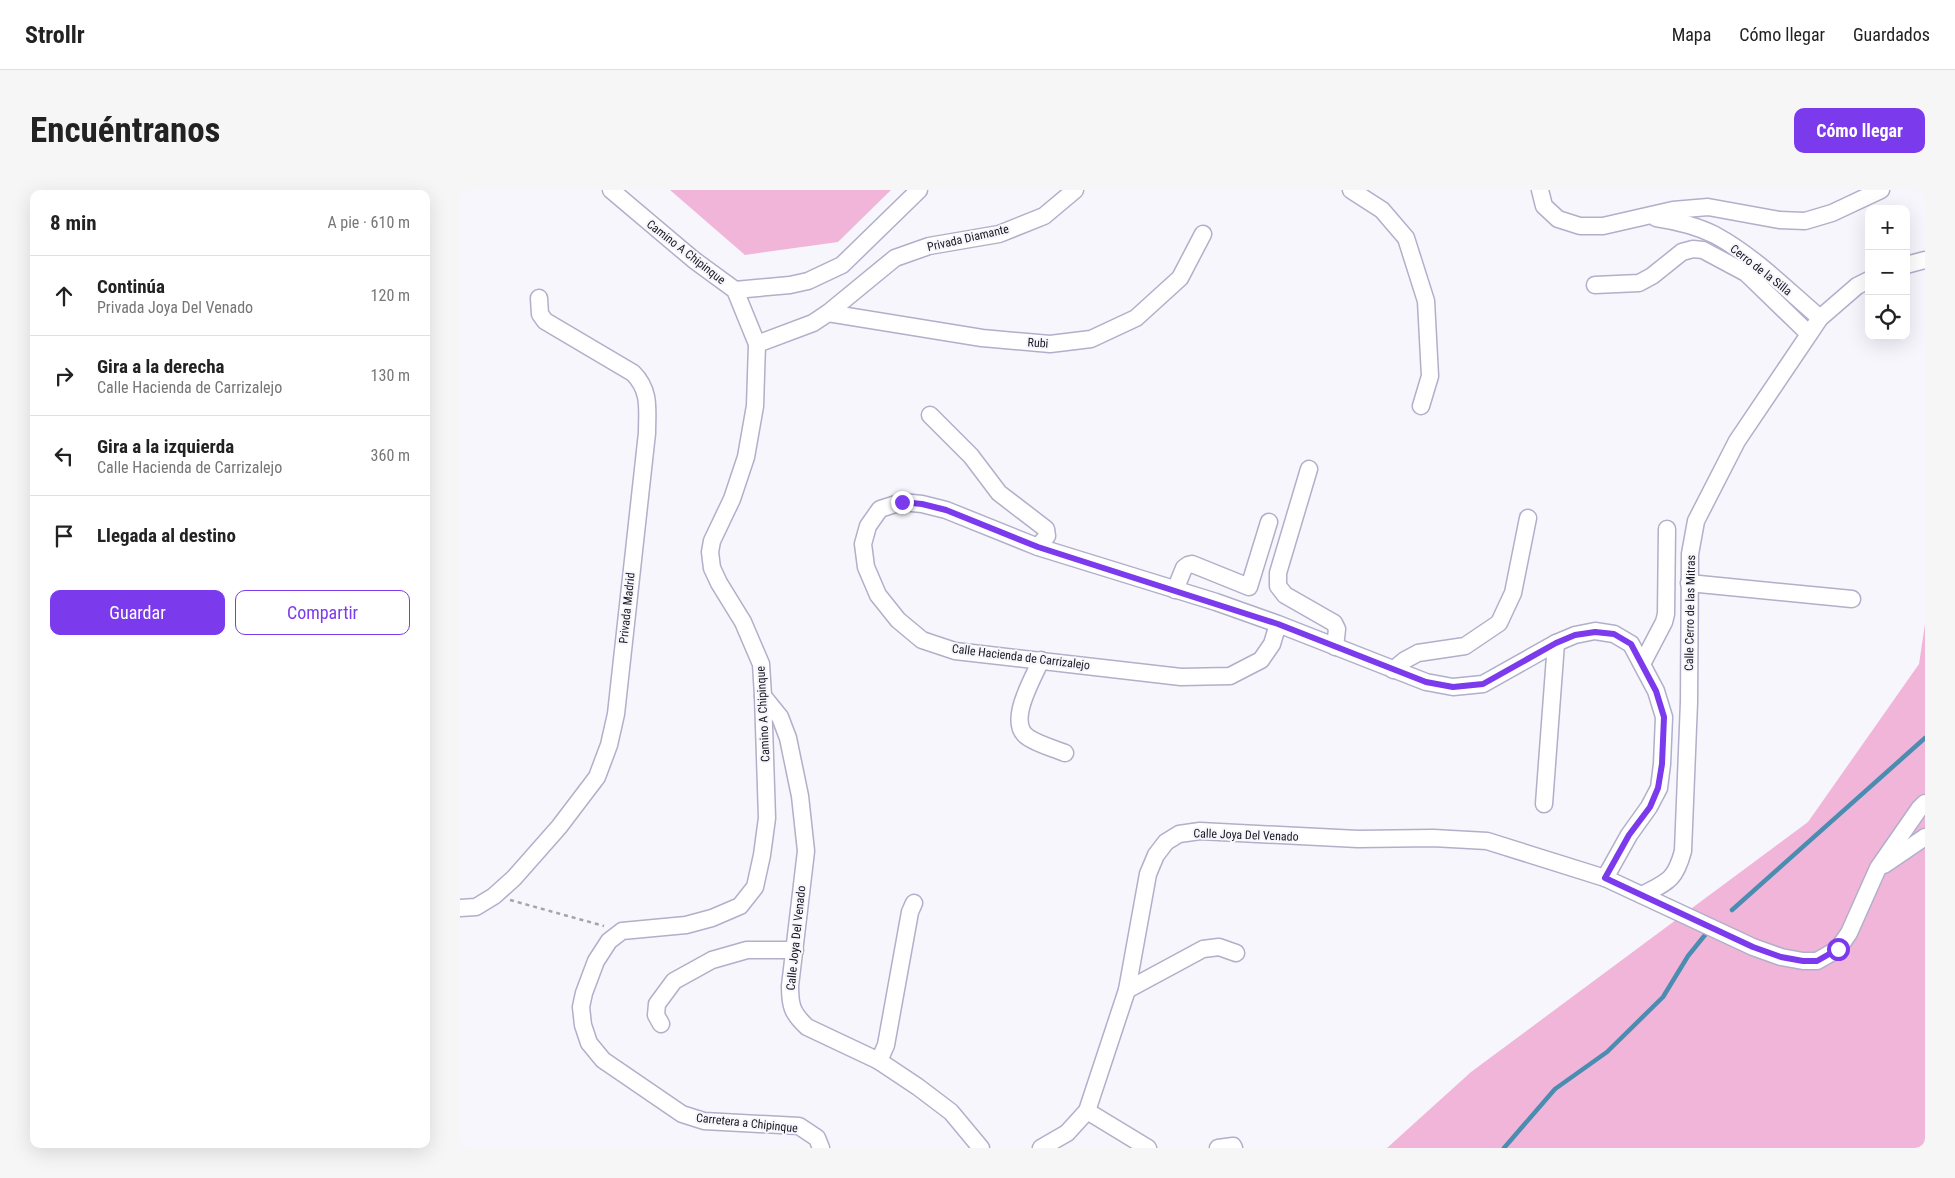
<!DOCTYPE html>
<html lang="es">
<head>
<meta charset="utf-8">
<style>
	:root { --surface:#fff; --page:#f6f6f6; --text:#222; --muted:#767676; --line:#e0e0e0; --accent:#7c3aed }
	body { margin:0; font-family:"Roboto Condensed",sans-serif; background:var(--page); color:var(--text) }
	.controls { position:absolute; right:15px; top:15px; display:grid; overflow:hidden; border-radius:10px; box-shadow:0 5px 20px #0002 }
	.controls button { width:45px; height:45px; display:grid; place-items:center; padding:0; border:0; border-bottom:1px solid var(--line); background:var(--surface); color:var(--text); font:25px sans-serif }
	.stop { position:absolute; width:15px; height:15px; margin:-11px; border:4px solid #7c3aed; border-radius:50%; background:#fff }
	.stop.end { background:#7c3aed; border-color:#fff; box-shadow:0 1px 5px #0008 }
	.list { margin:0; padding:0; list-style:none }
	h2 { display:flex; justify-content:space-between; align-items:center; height:65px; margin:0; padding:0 20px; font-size:21px }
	h2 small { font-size:16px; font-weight:400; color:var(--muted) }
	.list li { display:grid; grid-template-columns:32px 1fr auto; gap:15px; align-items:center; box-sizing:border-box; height:80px; padding:0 20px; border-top:1px solid var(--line) }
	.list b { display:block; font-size:19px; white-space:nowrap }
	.list p { margin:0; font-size:16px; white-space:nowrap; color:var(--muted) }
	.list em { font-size:16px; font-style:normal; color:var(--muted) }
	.actions { display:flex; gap:10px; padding:15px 20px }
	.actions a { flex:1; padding:11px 0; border:1px solid var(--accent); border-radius:10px; text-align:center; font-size:18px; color:var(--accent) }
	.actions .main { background:var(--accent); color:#fff }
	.icon { flex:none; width:28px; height:28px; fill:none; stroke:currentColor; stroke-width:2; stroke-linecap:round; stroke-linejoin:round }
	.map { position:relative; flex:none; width:1465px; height:958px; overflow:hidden; border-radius:10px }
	header { display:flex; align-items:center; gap:30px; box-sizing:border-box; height:70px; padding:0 25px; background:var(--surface); border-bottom:1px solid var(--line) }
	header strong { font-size:24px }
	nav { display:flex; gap:28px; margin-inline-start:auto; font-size:18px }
	.intro { display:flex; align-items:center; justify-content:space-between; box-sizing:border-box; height:120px; padding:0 30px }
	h1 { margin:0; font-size:35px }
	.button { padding:12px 22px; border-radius:10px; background:var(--accent); color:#fff; font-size:18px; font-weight:700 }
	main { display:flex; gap:30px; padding:0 30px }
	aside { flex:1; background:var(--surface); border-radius:10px; box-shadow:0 5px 20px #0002 }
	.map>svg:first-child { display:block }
	.green { fill:#f1b5d9 }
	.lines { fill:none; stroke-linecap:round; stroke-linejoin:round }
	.stream { stroke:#4b8cb1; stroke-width:4.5 }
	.minor-casing { stroke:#b1afca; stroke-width:19 }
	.path { stroke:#a4a4ab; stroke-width:2.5; stroke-dasharray:4 4; stroke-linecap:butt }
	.minor { stroke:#fff; stroke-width:16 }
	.route { stroke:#7c3aed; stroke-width:6 }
	.labels { text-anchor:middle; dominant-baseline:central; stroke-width:4; stroke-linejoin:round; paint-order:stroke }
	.street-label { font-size:12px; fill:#191821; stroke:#f6f6fc }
</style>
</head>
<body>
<header>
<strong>Strollr</strong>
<nav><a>Mapa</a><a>Cómo llegar</a><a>Guardados</a></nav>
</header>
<div class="intro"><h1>Encuéntranos</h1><a class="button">Cómo llegar</a></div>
<main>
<aside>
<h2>8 min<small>A pie · 610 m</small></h2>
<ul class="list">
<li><svg class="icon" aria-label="ahead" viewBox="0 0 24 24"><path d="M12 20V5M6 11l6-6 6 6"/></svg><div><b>Continúa</b><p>Privada Joya Del Venado</p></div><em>120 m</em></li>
<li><svg class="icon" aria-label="right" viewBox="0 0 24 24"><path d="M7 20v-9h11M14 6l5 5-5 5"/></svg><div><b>Gira a la derecha</b><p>Calle Hacienda de Carrizalejo</p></div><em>130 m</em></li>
<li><svg class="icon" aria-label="left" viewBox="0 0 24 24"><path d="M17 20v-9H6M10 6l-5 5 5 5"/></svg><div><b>Gira a la izquierda</b><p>Calle Hacienda de Carrizalejo</p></div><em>360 m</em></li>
<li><svg class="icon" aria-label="arrive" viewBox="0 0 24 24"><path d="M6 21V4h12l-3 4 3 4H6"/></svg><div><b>Llegada al destino</b></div></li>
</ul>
<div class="actions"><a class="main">Guardar</a><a>Compartir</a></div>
</aside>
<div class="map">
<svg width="1465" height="958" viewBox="0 0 1465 958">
	<rect width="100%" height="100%" fill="#f6f6fc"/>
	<g class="green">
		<polygon points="210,0 431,0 378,52 285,65"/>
		<polygon points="1465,434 1465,958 927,958 1011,882 1348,632 1459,474"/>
	</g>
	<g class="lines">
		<g class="stream">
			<polyline points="1272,720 1465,548"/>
			<polyline points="1044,958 1095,899 1147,862 1203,807 1228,766 1245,745"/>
		</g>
		<g class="minor-casing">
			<g id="minor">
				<polyline points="151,0 234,70 275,100 297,154 295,216 286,267 272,309 252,351 250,362 252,378 259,393 283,432 301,474 303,506 307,628 302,665 295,697 280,716 252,728 226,735 162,741 149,751 136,771 124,803 121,817 123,835 129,853 143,870 222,924 244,931 339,936 357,948 361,958"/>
				<polyline points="891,0 922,20 946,48 966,111 970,186 961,216"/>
				<polyline points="1080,0 1084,16 1098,29 1120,36 1143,36 1213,20 1248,17 1319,30 1345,31 1372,23 1421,0"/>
				<path d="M1196 28C1216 31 1237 36 1255 45 1294 66 1326 99 1360 128"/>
				<polyline points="1446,75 1465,70"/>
				<polyline points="1135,95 1179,93 1192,86 1222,62 1233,59 1243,60 1286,83 1349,144"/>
				<polyline points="275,100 330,95 348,91 382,75 459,0"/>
				<polyline points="368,123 522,148 590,154 631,149 676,128 720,88 743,44"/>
				<polyline points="297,154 353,133 368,123 435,68 469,56 539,44 584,26 615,0"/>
				<polyline points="470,225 511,266 539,303 586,339 587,346 578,357"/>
				<polyline points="849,279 818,383 818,396 825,405 874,433 877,439 875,457"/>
				<polyline points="1229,393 1392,409"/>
				<polyline points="715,400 724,378 728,375 732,374 789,397 809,332"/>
				<polyline points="818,434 812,454 801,470 770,486 721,487 495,461 462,450 438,430 418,405 406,377 403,354 408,336 420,319 442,312 462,314 486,320 578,357 756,412 818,434 966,492 993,497 1023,494 1096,453 1115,445 1135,441 1154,444 1171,454 1196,501 1204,527 1202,574 1199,598 1189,617 1169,645 1145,688"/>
				<path d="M581 470C573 489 545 534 569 548 580 555 593 558 605 563"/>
				<polyline points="1182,474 1204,432 1206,424 1207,339"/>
				<polyline points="933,480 945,470 958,463 1005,456 1039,433 1053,403 1068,328"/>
				<path d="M303 506 320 527 328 548 340 606 346 661 330 796C330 816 332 823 347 837L419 871 458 897 491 922 521 958"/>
				<polyline points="1084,614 1096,453"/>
				<polyline points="1424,675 1465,647"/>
				<path d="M1182 705C1207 692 1215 691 1223 661L1229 512 1230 364 1236 331 1277 251 1360 128 1397 96 1409 90"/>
				<path d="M0 718 16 717 34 706 54 688 99 637 137 587 149 555 156 524 187 243C187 220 191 201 173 183L85 131 80 124 79 108"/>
				<polyline points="667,800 743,759 759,757 776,763"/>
				<polyline points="201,834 196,825 197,814 214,791 252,770 287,760 335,760"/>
				<polyline points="419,871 426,855 450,722 454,713"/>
				<polyline points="627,921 688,958"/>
				<polyline points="581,958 607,943 627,921 667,800 688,684 696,665 706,652 719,644 740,641 898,649 973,648 1027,651 1145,688 1293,757 1321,767 1343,771 1357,771 1378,759 1389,743 1418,678 1459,619 1465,613"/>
				<polyline points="758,958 773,956 774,958"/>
			</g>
		</g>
		<polyline class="path" points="50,710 144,736"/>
		<use href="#minor" class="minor"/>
	</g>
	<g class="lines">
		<polyline class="route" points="442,312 462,314 486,320 578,357 818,434 966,492 993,497 1023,494 1096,453 1115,445 1135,442 1154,444 1171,454 1196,501 1204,527 1202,574 1198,598 1190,617 1169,645 1145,688 1293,757 1321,767 1343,771 1357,771 1378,759"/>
	</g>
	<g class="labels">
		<g class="street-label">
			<text transform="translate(508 48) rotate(-13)">Privada Diamante</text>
			<text transform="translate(226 62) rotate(38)">Camino A Chipinque</text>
			<text transform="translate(1301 80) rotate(38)">Cerro de la Silla</text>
			<text transform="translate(578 153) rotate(4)">Rubi</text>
			<text transform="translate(167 418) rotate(-84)">Privada Madrid</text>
			<text transform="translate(1230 423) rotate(-89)">Calle Cerro de las Mitras</text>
			<text transform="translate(561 467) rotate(7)">Calle Hacienda de Carrizalejo</text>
			<text transform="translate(303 524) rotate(-93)">Camino A Chipinque</text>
			<text transform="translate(786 645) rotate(2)">Calle Joya Del Venado</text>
			<text transform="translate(336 748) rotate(-84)">Calle Joya Del Venado</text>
			<text transform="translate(287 933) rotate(6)">Carretera a Chipinque</text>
		</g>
	</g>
</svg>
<div class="controls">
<button>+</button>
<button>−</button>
<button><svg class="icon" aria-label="locate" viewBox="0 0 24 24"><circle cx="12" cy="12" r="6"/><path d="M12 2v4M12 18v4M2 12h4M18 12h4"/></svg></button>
</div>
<div class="stop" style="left:1378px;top:759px"></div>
<div class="stop end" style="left:442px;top:312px"></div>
</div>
</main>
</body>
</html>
